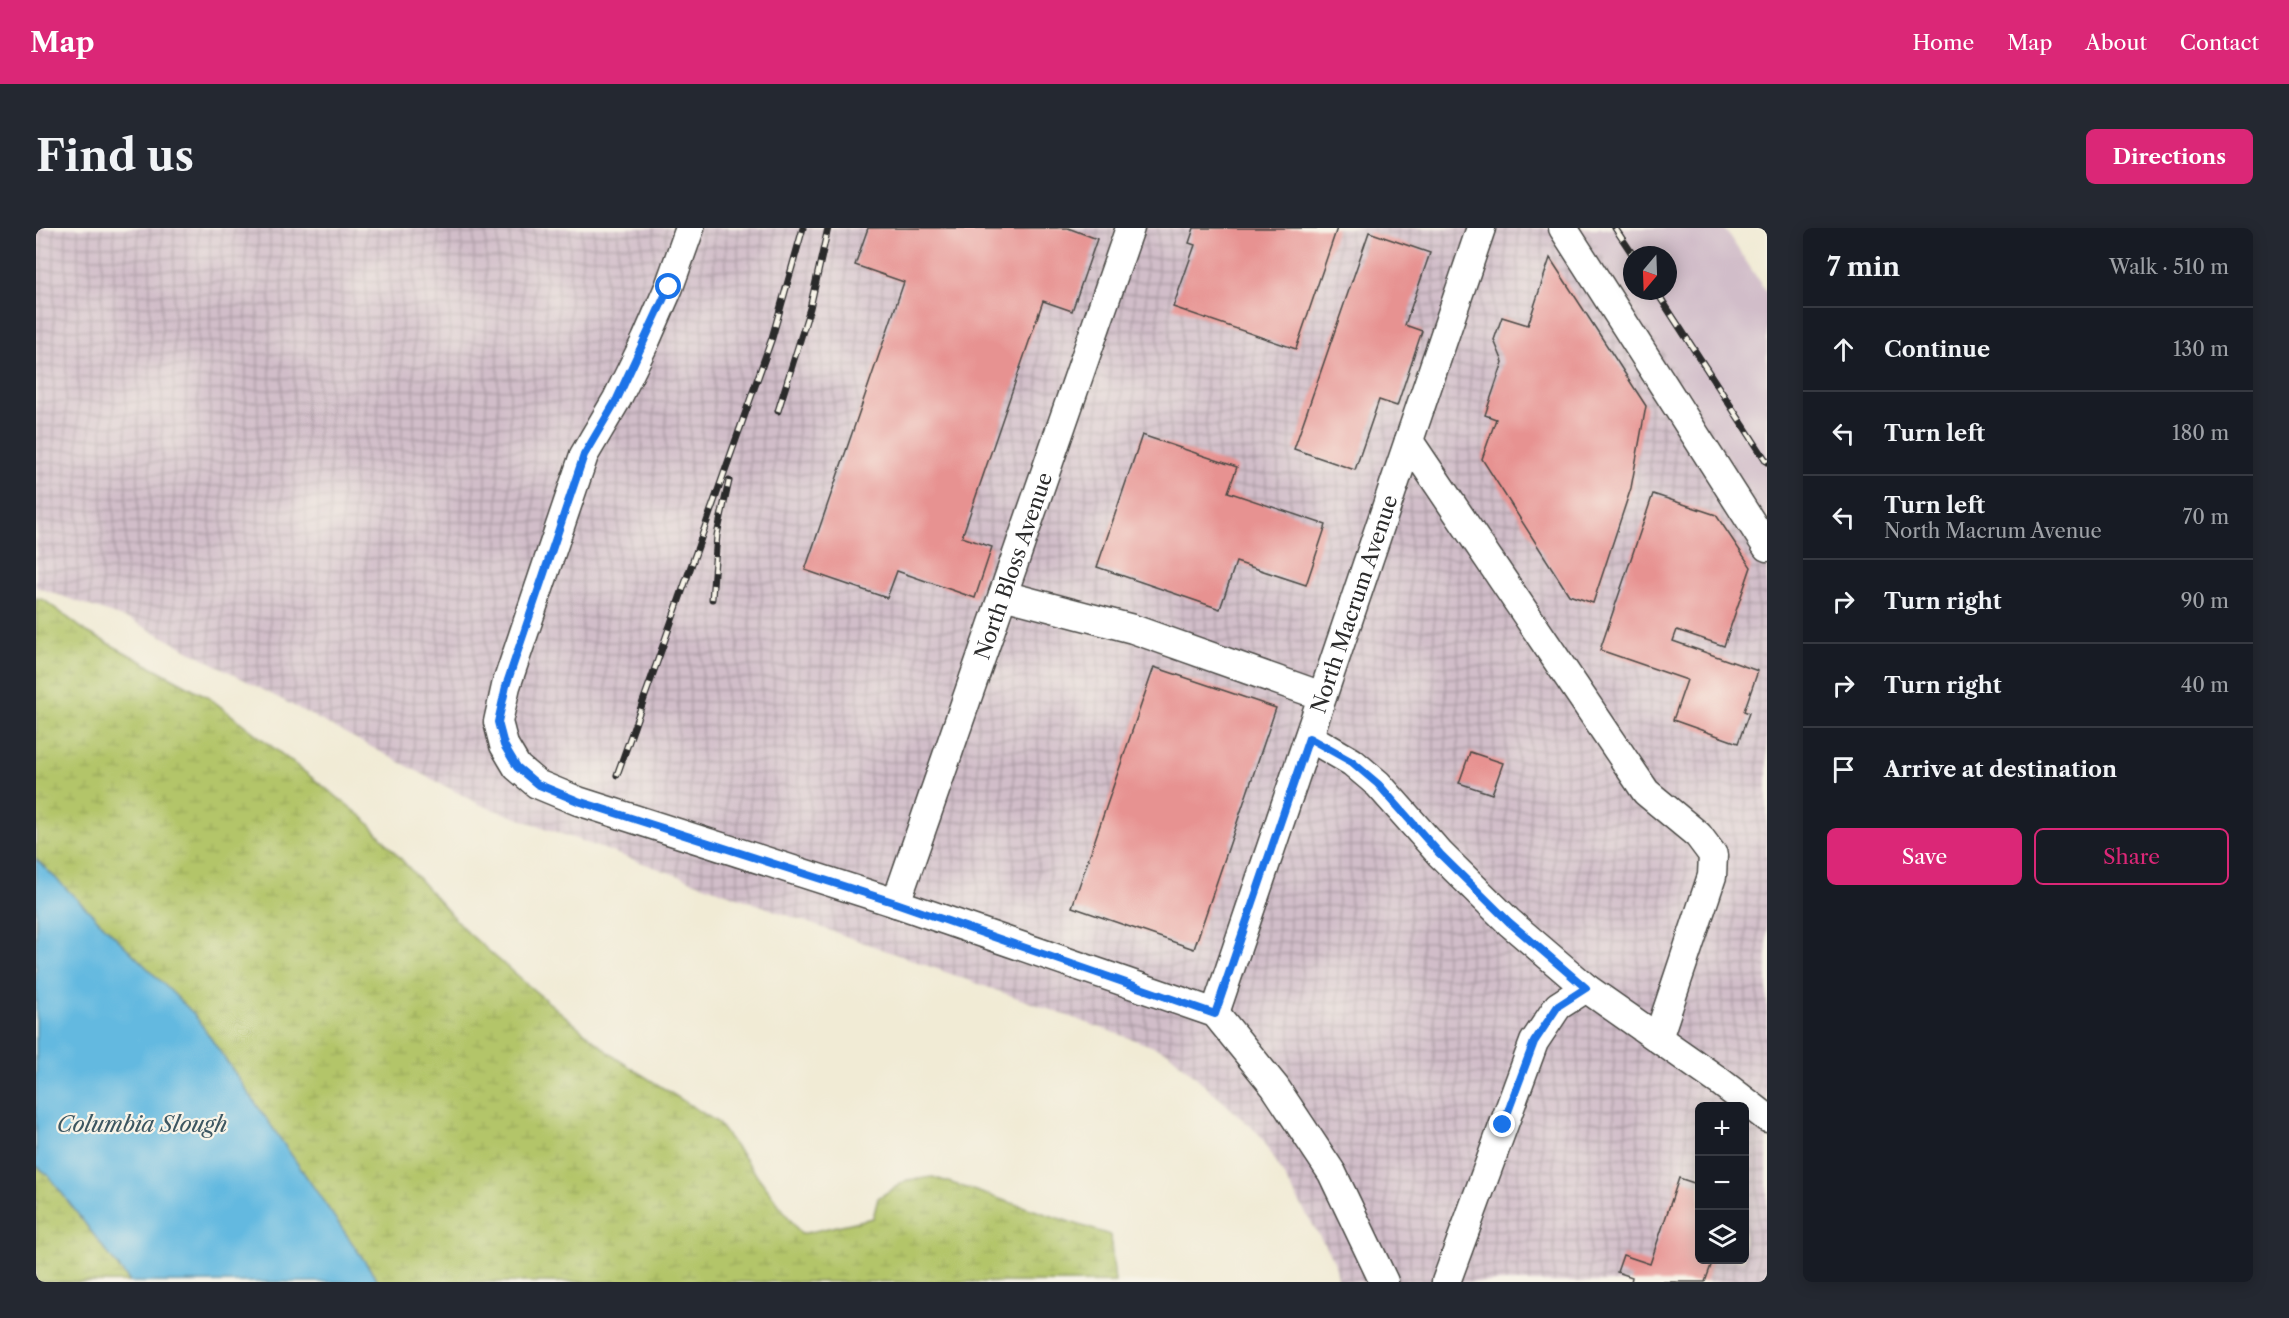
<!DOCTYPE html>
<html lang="en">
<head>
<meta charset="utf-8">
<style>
	:root { --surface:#171b24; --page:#242831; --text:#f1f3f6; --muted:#9ea1a6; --line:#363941; --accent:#db2777 }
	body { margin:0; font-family:"Libre Caslon Text",serif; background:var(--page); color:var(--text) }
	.controls { position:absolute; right:18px; bottom:18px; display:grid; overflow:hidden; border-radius:9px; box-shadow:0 3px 15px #0003 }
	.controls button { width:54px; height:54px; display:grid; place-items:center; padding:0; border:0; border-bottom:2px solid var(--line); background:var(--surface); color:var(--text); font:30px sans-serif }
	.compass { position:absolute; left:1587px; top:18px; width:54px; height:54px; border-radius:50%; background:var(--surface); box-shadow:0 3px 15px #0003; rotate:199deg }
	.stop { position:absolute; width:18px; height:18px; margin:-14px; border:4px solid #1a73e8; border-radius:50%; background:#fff }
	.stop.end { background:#1a73e8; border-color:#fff; box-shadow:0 2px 6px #0008 }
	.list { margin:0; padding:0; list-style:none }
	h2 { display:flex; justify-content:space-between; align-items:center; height:78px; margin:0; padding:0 24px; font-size:26px }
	h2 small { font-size:20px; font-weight:400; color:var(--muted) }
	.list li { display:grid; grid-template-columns:39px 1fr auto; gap:18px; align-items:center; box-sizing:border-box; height:84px; padding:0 24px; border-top:2px solid var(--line) }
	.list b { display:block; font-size:22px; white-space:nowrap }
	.list p { margin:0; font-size:20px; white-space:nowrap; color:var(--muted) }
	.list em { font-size:20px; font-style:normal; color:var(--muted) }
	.actions { display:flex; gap:12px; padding:18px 24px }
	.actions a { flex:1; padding:14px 0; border:2px solid var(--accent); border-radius:9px; text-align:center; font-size:21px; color:var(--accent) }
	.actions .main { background:var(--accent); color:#fff }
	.icon { flex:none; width:33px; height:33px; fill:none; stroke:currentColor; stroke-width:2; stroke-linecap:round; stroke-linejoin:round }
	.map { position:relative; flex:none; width:1731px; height:1054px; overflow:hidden; border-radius:9px }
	header { display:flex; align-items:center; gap:36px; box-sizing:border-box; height:84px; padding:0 30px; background:var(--accent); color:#fff }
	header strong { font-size:28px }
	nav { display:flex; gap:33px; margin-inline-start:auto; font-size:21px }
	.intro { display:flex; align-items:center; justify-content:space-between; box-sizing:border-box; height:144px; padding:0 36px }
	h1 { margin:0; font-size:42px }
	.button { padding:15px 27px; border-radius:9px; background:var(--accent); color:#fff; font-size:21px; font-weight:700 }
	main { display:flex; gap:36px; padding:0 36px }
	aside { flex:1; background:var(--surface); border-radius:9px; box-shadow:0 3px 15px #0003 }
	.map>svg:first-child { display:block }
	.industrial { fill:url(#industrial-grid); fill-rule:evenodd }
	.railway { fill:#d1bdc9; fill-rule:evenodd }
	.wetland { fill:url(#wetland-marsh); stroke:#6f784a; stroke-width:1.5 }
	.water { fill:#63b9e0; stroke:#477286; stroke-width:1.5 }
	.building { fill:#e79291 }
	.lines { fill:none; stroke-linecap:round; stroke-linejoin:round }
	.minor-casing { stroke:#494844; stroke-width:31 }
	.minor { stroke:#fff; stroke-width:28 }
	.rail-casing { stroke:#2b2b2b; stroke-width:7 }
	.rail { stroke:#f7f3e8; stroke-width:4.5; stroke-dasharray:14; stroke-linecap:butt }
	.route { stroke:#1a73e8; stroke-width:8 }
	.labels { text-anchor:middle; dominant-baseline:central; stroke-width:4.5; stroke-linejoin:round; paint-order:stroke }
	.street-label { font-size:21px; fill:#2b2b2b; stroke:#f7f3e8 }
	.water-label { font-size:22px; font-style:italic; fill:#3c5661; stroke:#f7f3e8 }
</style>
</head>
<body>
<header>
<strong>Map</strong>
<nav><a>Home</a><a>Map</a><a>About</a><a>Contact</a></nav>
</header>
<div class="intro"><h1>Find us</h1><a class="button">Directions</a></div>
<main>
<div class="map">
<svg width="1731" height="1054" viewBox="0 0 1731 1054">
	<defs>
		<pattern id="industrial-grid" width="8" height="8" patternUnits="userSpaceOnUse" patternTransform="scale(1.5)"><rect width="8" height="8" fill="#d1bdc9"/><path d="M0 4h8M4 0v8" fill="none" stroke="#aa9aa3"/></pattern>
		<pattern id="wetland-marsh" width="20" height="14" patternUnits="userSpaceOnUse" patternTransform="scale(1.5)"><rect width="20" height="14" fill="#b3c569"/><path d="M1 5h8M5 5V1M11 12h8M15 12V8" fill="none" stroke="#9aa95b"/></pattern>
	</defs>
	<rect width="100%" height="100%" fill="#f7f3e8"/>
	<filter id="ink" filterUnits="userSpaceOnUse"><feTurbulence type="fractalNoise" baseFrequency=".0167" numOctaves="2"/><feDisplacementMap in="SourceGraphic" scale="12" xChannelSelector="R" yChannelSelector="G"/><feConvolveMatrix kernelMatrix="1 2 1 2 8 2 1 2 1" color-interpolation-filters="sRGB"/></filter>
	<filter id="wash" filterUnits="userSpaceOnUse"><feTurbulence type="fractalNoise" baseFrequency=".008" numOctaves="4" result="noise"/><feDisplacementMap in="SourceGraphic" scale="24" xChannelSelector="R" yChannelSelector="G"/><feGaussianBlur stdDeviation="1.35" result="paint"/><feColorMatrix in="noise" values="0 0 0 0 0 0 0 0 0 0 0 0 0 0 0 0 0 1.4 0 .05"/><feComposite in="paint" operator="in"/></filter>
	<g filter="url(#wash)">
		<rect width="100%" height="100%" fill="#f1ebd5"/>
		<path class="industrial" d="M0 0H1549L1731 288V1054H1303L1298 1033 1224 907 1132 824 445 577 97 393 0 359ZM1664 878H1708V1032H1664Z"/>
		<path class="railway" d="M1549 0H1688L1731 65V288ZM1596 27H1632V63H1596Z"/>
		<g class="wetland">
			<polygon points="0,370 8,372 51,404 172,469 328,590 430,703 488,754 581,831 681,894 765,1006 837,990 842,970 871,952 897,949 1074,1007 1079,1054 343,1054 158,786 0,631"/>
			<polygon points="0,938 12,947 94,1054 0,1054"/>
		</g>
		<polygon class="water" points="0,631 158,786 343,1054 94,1054 12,947 0,937"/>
		<g id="blocks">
			<g class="building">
				<polygon points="832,0 1032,0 1061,11 1036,83 1007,73 926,309 956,319 939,370 861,343 851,370 769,342 868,54 819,37"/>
				<polygon points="1158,0 1301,0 1260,121 1137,79 1159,17 1153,15"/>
				<polygon points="1333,4 1394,25 1369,97 1386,103 1361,178 1343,172 1319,242 1258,221"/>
				<polygon points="1514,30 1610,178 1595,260 1557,375 1533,367 1446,231 1460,191 1449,187 1467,134 1458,112 1466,89 1492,97"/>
				<polygon points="1106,207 1201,239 1192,264 1290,297 1270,357 1200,334 1184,381 1061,339"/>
				<polygon points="1617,266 1680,287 1715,339 1688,418 1641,402 1637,413 1722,443 1708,483 1713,485 1702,515 1637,492 1651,452 1564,422"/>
				<polygon points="1118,439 1240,480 1158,721 1036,679"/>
				<polygon points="1434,524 1467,535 1456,566 1423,555"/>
				<polygon points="1643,950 1664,957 1664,1032 1677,1032 1669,1054 1595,1054 1596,1049 1581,1044 1587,1027 1614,1036"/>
			</g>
		</g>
	</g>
	<g filter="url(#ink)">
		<use href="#blocks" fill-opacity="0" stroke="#494844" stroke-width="1.5"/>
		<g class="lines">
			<g class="minor-casing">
				<g id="minor">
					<polyline points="654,0 633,59 610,112 581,171 548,227 470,458 462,494 468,517 481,539 501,556 542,573 860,675 1179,785 1239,859 1296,945 1348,1054"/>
					<polyline points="1527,0 1731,319"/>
					<polyline points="1373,213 1610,564 1662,607 1677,627 1676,648 1622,810"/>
					<polyline points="967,367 1097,401 1286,468"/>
					<polyline points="1273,509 1316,534 1342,556 1404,626 1473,694 1550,760"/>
					<path id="s1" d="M860 675 1094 0"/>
					<path id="s2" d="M1179 785 1445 0"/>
					<polyline points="1410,1054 1498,814 1522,778 1550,760 1683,853 1731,890"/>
				</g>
			</g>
			<use href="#minor" class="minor"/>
			<g class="rail-casing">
				<g id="rail">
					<polyline points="1579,0 1597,27"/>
					<polyline points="1620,63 1731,234"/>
					<polyline points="742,183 774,80 792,0"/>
					<polyline points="676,371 681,307 693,253"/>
					<polyline points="581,547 736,110 767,0"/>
				</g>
			</g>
			<use href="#rail" class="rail"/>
		</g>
	</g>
	<g class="lines" filter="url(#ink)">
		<polyline class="route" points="633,59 581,171 548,227 470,458 462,494 468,517 481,539 501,556 542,573 860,675 1179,786 1273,510 1316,534 1342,556 1404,626 1473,694 1550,760 1522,778 1498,814 1467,897"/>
	</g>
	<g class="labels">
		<g class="street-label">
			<text stroke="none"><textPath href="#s1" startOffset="357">North Bloss Avenue</textPath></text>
			<text stroke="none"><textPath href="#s2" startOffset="432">North Macrum Avenue</textPath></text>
		</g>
		<g class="water-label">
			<text x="106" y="896">Columbia Slough</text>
		</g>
	</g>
</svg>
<div class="controls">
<button>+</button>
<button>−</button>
<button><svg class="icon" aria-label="layers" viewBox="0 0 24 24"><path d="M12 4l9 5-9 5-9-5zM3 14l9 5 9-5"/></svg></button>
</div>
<svg class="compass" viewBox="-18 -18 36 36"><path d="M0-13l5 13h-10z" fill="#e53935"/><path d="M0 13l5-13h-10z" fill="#9ea1a6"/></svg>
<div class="stop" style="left:633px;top:59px"></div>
<div class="stop end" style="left:1467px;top:897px"></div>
</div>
<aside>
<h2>7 min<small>Walk · 510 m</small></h2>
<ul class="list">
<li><svg class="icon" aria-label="ahead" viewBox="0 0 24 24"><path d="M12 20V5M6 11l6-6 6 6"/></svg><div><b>Continue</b></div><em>130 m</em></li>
<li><svg class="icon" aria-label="left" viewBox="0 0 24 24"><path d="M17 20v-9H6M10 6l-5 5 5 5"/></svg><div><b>Turn left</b></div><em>180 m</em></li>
<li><svg class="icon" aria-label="left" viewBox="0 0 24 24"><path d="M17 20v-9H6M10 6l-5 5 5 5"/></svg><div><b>Turn left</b><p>North Macrum Avenue</p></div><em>70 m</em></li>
<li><svg class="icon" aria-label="right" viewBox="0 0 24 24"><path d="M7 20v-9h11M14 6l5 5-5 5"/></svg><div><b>Turn right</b></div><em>90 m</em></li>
<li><svg class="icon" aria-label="right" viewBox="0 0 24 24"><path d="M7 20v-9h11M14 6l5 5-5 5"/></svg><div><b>Turn right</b></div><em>40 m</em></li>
<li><svg class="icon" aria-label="arrive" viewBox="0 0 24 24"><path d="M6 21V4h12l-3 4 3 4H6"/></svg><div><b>Arrive at destination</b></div></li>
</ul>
<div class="actions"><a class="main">Save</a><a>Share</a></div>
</aside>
</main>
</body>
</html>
